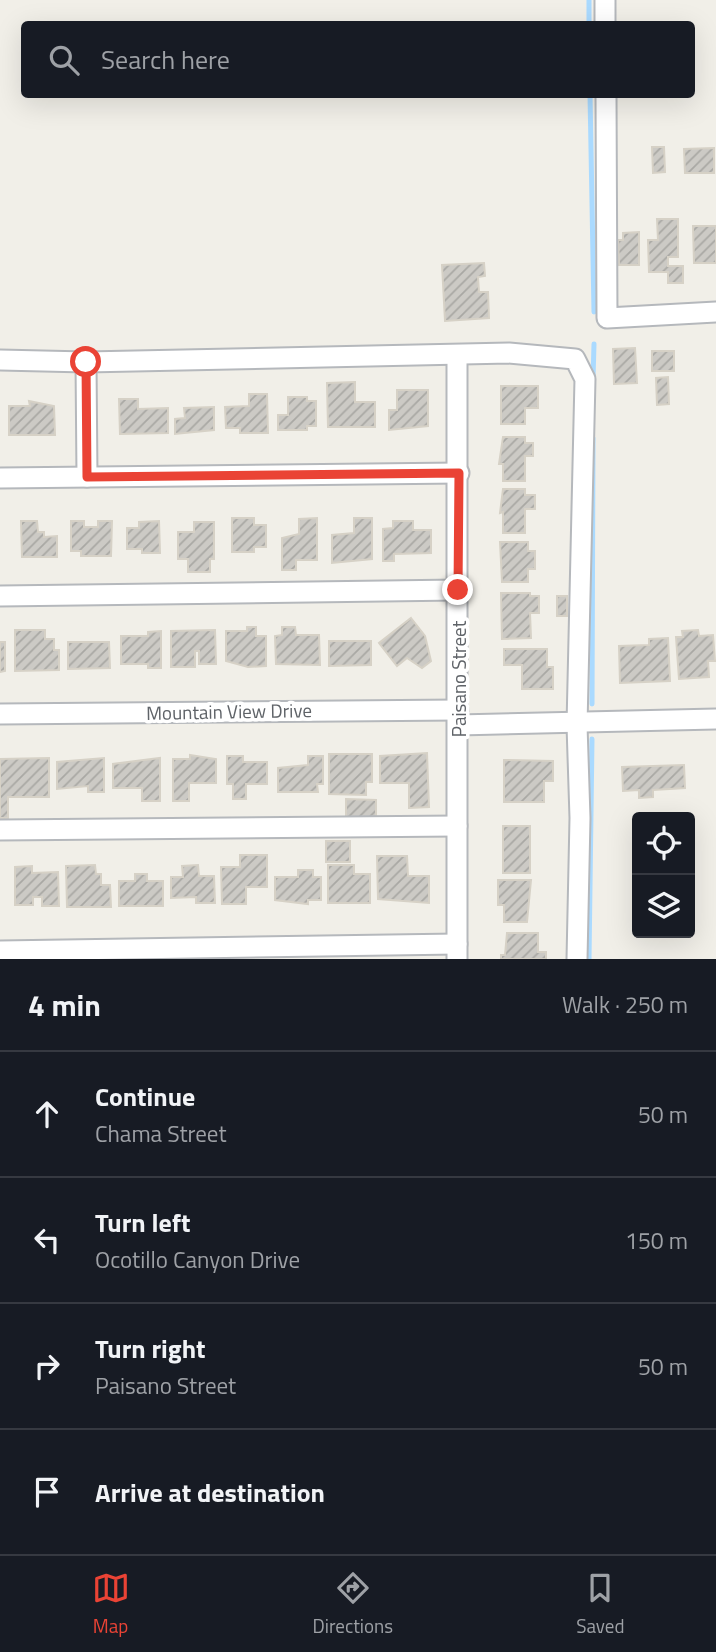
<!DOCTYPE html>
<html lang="en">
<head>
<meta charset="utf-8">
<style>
	:root { --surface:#171b24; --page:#20242c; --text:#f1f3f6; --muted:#9ea1a6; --line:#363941; --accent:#ea4335 }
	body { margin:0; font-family:"Titillium Web",sans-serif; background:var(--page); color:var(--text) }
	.controls { position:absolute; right:21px; bottom:21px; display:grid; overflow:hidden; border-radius:7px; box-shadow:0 7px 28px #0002 }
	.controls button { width:63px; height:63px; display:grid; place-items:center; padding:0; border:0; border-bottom:2px solid var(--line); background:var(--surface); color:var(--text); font:35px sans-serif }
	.stop { position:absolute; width:21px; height:21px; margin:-16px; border:5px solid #ea4335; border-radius:50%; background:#fff }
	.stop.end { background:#ea4335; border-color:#fff; box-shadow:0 2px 7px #0008 }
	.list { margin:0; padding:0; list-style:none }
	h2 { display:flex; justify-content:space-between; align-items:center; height:91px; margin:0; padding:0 28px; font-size:30px }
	h2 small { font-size:23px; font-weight:400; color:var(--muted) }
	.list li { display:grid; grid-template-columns:46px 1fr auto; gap:21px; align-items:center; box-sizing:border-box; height:126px; padding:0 28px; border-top:2px solid var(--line) }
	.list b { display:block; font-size:26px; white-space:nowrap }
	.list p { margin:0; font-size:23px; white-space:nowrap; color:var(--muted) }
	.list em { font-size:23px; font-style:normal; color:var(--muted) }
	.icon { flex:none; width:38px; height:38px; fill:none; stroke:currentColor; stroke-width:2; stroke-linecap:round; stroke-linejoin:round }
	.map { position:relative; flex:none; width:716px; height:959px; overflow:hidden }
	.search { position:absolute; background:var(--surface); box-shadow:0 7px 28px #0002; left:21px; right:21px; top:21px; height:77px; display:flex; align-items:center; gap:18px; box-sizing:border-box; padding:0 24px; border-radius:7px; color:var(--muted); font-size:26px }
	.sheet { height:595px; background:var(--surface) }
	nav { display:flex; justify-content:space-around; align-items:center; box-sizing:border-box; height:98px; border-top:2px solid var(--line); background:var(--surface); font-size:19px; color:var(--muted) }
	nav a { display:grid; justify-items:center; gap:4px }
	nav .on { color:var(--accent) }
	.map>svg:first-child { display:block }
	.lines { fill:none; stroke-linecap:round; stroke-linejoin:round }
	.stream { stroke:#aadaff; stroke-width:5 }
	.building { fill:url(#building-hatch); stroke:#d6d1c6; stroke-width:2 }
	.minor-casing { stroke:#b5b8bc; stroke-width:23 }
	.minor { stroke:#fff; stroke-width:19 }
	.route { stroke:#ea4335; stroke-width:9 }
	.labels { text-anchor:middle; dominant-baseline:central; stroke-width:7; stroke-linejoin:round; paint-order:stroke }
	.street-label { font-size:19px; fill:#5f6368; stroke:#fff }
</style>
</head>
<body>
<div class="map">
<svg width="716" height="959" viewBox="0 0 716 959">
	<defs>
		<pattern id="building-hatch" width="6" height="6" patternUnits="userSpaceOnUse" patternTransform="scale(1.75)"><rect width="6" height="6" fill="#cccac5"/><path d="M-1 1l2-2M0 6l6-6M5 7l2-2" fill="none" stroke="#a9a8a4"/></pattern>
	</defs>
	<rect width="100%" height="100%" fill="#f1efe8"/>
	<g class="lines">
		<g class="stream">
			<polyline points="589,24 589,0"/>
			<polyline points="590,94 594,312"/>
			<polyline points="593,379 594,344"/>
			<polyline points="592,704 593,438"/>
			<polyline points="589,959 592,739"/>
		</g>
	</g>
	<g class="building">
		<polygon points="652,147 664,147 665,172 653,173"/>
		<polygon points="714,148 714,173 685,173 684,149"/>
		<polygon points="657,219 678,219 678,257 668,257 668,266 683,266 683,283 668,283 668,272 649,272 648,240 658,240"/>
		<polygon points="693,226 716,226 716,263 694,263"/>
		<polygon points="639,232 639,265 619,265 618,240 623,240 623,233"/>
		<polygon points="484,263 485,276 478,277 479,292 488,292 489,318 445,321 442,265"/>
		<polygon points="635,348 637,383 614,384 613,349"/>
		<rect x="652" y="351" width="22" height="20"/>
		<polygon points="668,377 669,404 657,405 656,378"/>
		<polygon points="355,382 355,402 375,402 375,427 328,427 327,383"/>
		<polygon points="501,386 538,386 538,408 525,408 525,424 501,424"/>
		<polygon points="397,390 428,390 428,426 389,430 389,410 397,410"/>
		<polygon points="249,394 267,394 268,433 240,433 240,428 226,428 225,407 249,406"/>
		<polygon points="288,397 307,397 307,401 316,401 316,426 307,426 307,430 278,430 278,415 288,415"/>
		<polygon points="119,399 138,399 138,409 168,408 168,433 120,434"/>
		<polygon points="29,401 54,406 55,435 9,435 9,406 30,406"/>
		<polygon points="214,407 214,430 175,434 175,419 185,418 184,408"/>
		<polygon points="503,437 525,437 525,443 533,443 533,456 525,456 525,481 503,481 503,464 499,464"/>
		<polygon points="503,489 525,489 525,495 535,495 535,509 525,509 525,533 503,533 503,512 500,513"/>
		<polygon points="232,518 254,518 254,525 266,525 266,547 254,547 254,552 232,552"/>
		<polygon points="317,518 317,560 296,560 296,570 282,570 282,538 299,534 299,519"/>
		<polygon points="354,518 372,518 372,559 332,563 332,535 354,533"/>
		<polygon points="21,521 37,521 38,532 44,532 44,537 57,536 57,557 22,557"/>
		<polygon points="71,521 84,521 84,527 98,527 98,521 112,521 111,556 81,556 81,551 71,551"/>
		<polygon points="159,521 160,553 142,553 142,549 127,549 127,528 139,528 139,522"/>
		<polygon points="393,521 413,521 413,530 431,530 431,553 394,554 394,561 383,561 383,529 393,528"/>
		<polygon points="194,522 214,522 214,559 210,559 210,572 188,572 188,559 178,559 178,532 194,532"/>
		<polygon points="500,542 528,542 528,551 535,551 535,569 528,569 528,582 502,582"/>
		<polygon points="501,593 530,593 530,596 539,596 539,613 530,613 531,638 502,639"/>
		<rect x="557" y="596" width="10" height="20"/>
		<polygon points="411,618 425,636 431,661 422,668 407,658 397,666 379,643"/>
		<polygon points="247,627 256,627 256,636 266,636 266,666 248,667 226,661 226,631 247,631"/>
		<polygon points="282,627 295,627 296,635 319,635 320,665 276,664 275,636 282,635"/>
		<polygon points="15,630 45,630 45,639 54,639 54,650 59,650 59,670 15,671"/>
		<polygon points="215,630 216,664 199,664 199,651 195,651 195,667 171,667 171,631"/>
		<polygon points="698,630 699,636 713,635 715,661 708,661 709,677 679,679 676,637 683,637 682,631"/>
		<polygon points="161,631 161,668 148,668 148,664 121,664 121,636 148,636 148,632"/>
		<polygon points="668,638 670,681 620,683 619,646 649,645 649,639"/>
		<polygon points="329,641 371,641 371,665 329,666"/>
		<polygon points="0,642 5,642 5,671 0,672"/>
		<polygon points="68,642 109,642 110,668 68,669"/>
		<polygon points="504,649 547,649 547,667 553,667 553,689 522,689 522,665 504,665"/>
		<polygon points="427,753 429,807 409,808 409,783 380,783 380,756"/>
		<polygon points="329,754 372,754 372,782 366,782 366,795 329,794"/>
		<polygon points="190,755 216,759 216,783 189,783 189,801 173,801 173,759 190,759"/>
		<polygon points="227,756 243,756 243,762 267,762 267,784 246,784 246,799 233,799 233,784 227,784"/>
		<polygon points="308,756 323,756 323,784 317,784 318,792 278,792 278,768 308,765"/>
		<polygon points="49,758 49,797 8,797 8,818 0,818 0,759"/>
		<polygon points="104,758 104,792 88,792 88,786 57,789 57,762"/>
		<polygon points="160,758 160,801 142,801 142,788 113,788 113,764"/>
		<polygon points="504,760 553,761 553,781 544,781 544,802 504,802"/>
		<polygon points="684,765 685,788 653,790 653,797 639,798 639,790 623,791 622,767"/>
		<polygon points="346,799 376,800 376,820 346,819"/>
		<rect x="503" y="826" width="27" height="47"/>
		<rect x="326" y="841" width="24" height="21"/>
		<polygon points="240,855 267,855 267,887 246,887 246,904 222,904 221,867 240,867"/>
		<polygon points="377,856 407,856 408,876 429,876 429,903 378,899"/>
		<polygon points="95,865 96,874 101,874 101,885 110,885 111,907 67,907 66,866"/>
		<polygon points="198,865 199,876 214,876 215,903 196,903 196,897 171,898 171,877 183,877 182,866"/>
		<polygon points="328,865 354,865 354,874 370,874 370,903 328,903"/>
		<polygon points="32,866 32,873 58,872 59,906 42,906 42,897 33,897 33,905 15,905 15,867"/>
		<polygon points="298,870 313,870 313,877 321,877 321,900 308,900 308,904 275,900 275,877 298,877"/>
		<polygon points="135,874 147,874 147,881 163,881 163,906 119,906 119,881 135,881"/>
		<polygon points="498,880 531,880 527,922 504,922 504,905 498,905"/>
		<polygon points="507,933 538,933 538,952 546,952 546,959 501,959 501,955 505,955"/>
	</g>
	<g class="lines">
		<g class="minor-casing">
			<g id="minor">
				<polyline points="605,0 605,24"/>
				<polyline points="606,94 607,318 716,312"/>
				<polyline points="0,360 86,362 509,353 575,359 585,379 577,725 580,818 577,959"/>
				<polyline points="86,362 87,477"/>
				<polyline points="0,478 459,473"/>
				<polyline points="0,596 458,590"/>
				<polyline points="0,714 458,710"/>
				<polyline points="458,725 716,719"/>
				<polyline points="0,830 457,826"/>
				<polyline points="0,951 457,944"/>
				<polyline points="457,959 457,357"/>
			</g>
		</g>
		<use href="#minor" class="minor"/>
	</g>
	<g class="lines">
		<polyline class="route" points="86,362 87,477 459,473 458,590"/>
	</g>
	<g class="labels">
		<g class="street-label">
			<text transform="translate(458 679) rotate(-90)">Paisano Street</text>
			<text transform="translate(229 711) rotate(-1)">Mountain View Drive</text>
		</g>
	</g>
</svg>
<div class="controls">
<button><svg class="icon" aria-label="locate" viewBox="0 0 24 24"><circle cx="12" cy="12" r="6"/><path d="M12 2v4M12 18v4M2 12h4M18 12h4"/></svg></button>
<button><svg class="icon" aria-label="layers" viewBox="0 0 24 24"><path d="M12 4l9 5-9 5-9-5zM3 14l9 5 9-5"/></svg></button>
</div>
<div class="stop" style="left:86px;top:362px"></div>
<div class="stop end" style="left:458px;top:590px"></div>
<div class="search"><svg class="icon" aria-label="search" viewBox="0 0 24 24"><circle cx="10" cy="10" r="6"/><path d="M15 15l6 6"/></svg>Search here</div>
</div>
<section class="sheet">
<h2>4 min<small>Walk · 250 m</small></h2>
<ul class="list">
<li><svg class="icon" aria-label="ahead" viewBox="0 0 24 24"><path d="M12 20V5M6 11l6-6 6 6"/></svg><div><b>Continue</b><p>Chama Street</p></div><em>50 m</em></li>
<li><svg class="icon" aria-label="left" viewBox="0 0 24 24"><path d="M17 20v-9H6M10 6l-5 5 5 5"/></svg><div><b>Turn left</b><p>Ocotillo Canyon Drive</p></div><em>150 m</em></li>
<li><svg class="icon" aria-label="right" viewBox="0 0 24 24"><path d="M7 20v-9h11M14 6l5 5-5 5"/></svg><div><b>Turn right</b><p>Paisano Street</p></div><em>50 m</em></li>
<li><svg class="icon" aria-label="arrive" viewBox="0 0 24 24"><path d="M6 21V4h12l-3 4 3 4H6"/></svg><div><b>Arrive at destination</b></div></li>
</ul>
</section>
<nav>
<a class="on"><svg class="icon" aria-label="map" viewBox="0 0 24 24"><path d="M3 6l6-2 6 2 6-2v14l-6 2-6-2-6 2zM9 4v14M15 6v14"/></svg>Map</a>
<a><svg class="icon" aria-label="directions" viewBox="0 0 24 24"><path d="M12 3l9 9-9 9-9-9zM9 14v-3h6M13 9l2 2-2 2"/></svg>Directions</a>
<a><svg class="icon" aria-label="saved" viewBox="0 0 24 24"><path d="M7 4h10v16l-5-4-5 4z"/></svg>Saved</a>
</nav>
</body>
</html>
